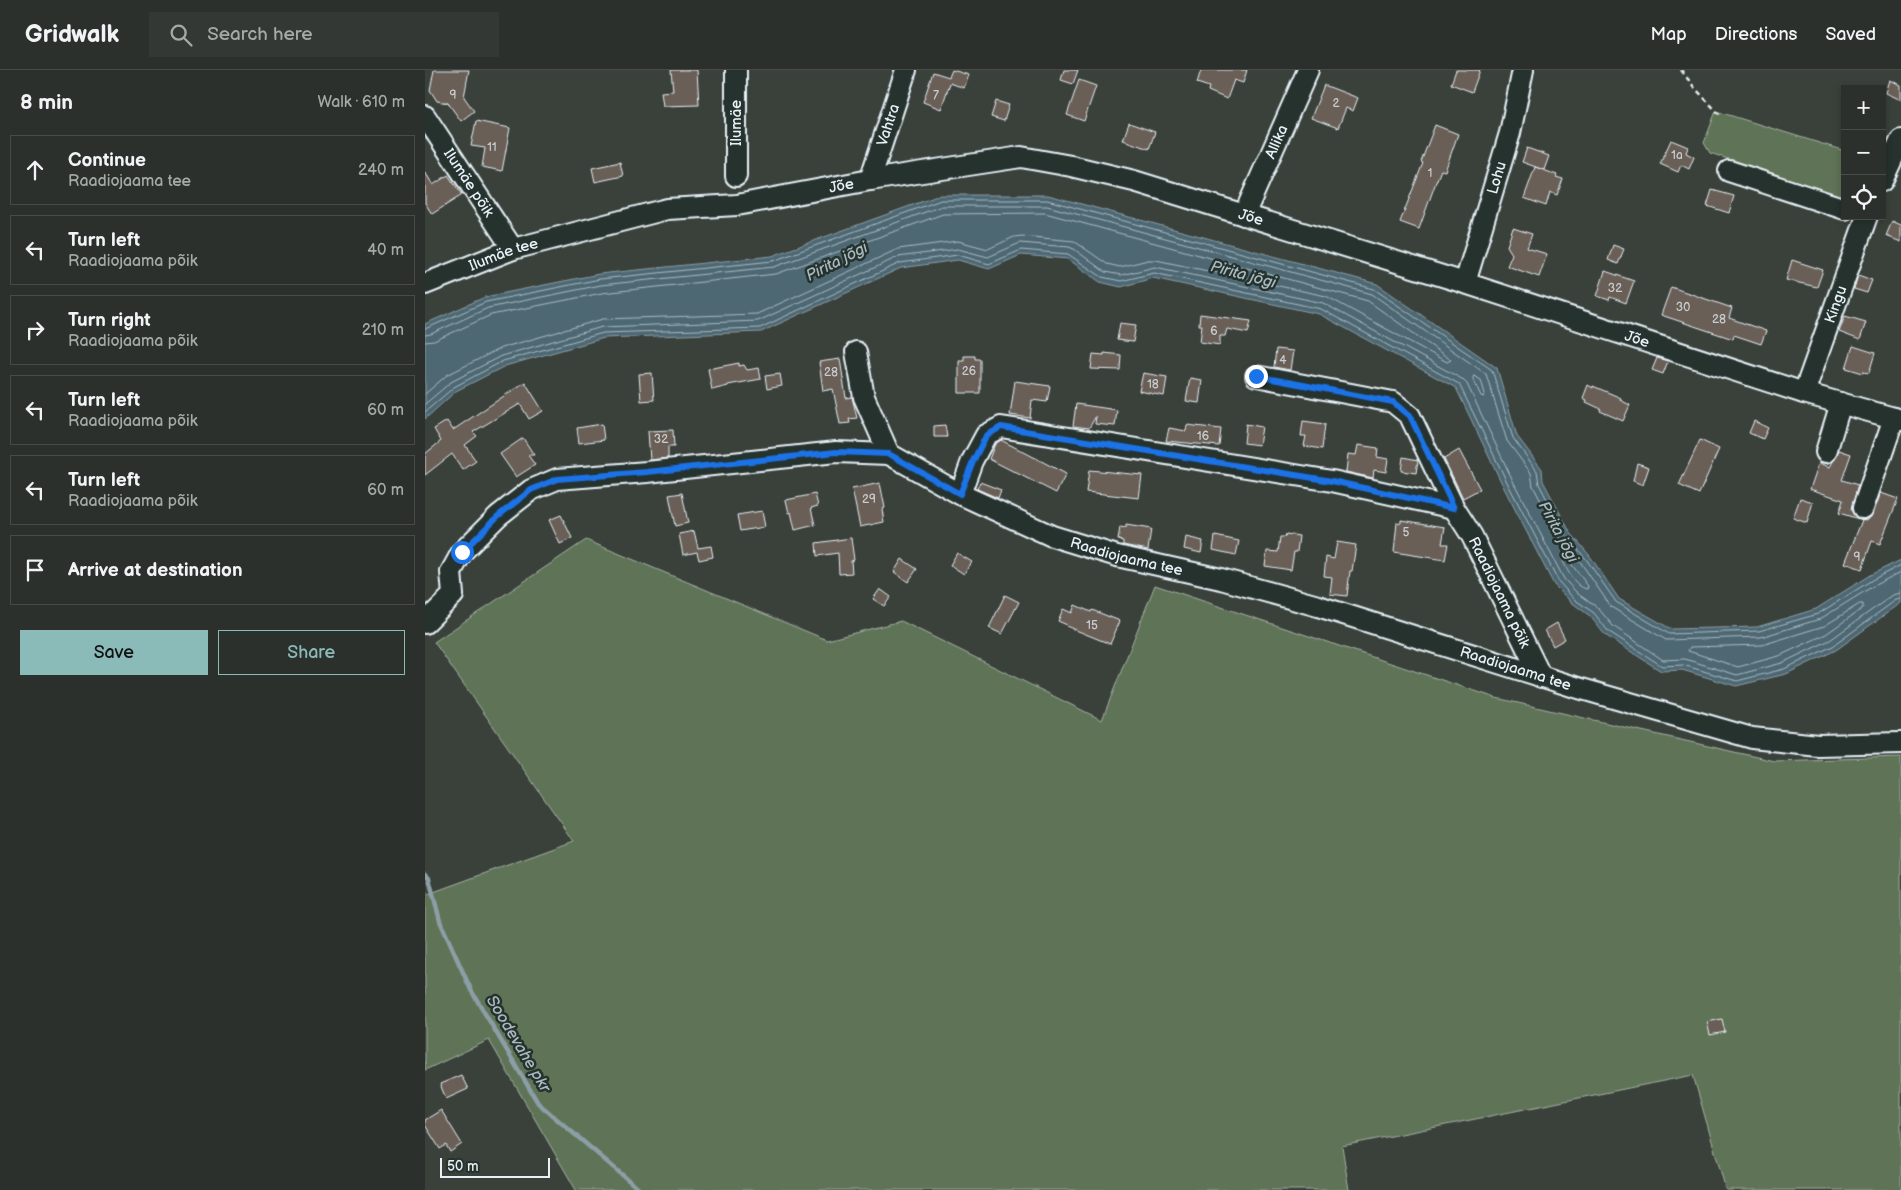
<!DOCTYPE html>
<html lang="en">
<head>
<meta charset="utf-8">
<style>
	:root { --surface:#2c302c; --page:#343834; --text:#f1f3f6; --muted:#a6a9a9; --line:#484b48; --accent:#8bbbb9 }
	body { margin:0; font-family:"Balsamiq Sans",sans-serif; background:var(--page); color:var(--text) }
	.controls { position:absolute; right:15px; top:15px; display:grid; overflow:hidden; border-radius:0px; box-shadow:0 2px 8px #0003 }
	.controls button { width:45px; height:45px; display:grid; place-items:center; padding:0; border:0; border-bottom:1px solid var(--line); background:var(--surface); color:var(--text); font:25px sans-serif }
	.scale { position:absolute; left:15px; bottom:12px; width:110px; box-sizing:border-box; padding-left:5px; border:2px solid #e8f1f8; border-top:0; font-size:14px; line-height:18px; white-space:nowrap; color:#e8f1f8; -webkit-text-stroke:4px #26332d; paint-order:stroke }
	.stop { position:absolute; width:15px; height:15px; margin:-11px; border:4px solid #1a73e8; border-radius:50%; background:#fff }
	.stop.end { background:#1a73e8; border-color:#fff; box-shadow:0 1px 5px #0008 }
	.list { margin:0; padding:0; list-style:none }
	h2 { display:flex; justify-content:space-between; align-items:center; height:65px; margin:0; padding:0 20px; font-size:21px }
	h2 small { font-size:16px; font-weight:400; color:var(--muted) }
	.list li { display:grid; grid-template-columns:32px 1fr auto; gap:15px; align-items:center; box-sizing:border-box; height:70px; margin:0 10px 10px; padding:0 10px; border:1px solid var(--line); border-radius:0px }
	.list b { display:block; font-size:19px; white-space:nowrap }
	.list p { margin:0; font-size:16px; white-space:nowrap; color:var(--muted) }
	.list em { font-size:16px; font-style:normal; color:var(--muted) }
	.actions { display:flex; gap:10px; padding:15px 20px }
	.actions a { flex:1; padding:11px 0; border:1px solid var(--accent); border-radius:0px; text-align:center; font-size:18px; color:var(--accent) }
	.actions .main { background:var(--accent); color:#111 }
	.icon { flex:none; width:28px; height:28px; fill:none; stroke:currentColor; stroke-width:2; stroke-linecap:round; stroke-linejoin:round }
	.map { position:relative; flex:none; width:1476px; height:1120px; overflow:hidden }
	header { display:flex; align-items:center; gap:30px; box-sizing:border-box; height:70px; padding:0 25px; background:var(--surface); border-bottom:1px solid var(--line) }
	header strong { font-size:24px }
	nav { display:flex; gap:28px; margin-inline-start:auto; font-size:18px }
	.search { width:350px; height:45px; background:var(--page); display:flex; align-items:center; gap:12px; box-sizing:border-box; padding:0 18px; border-radius:0px; color:var(--muted); font-size:19px }
	main { display:flex }
	aside { flex:1; background:var(--surface) }
	.map>svg:first-child { display:block }
	.green { fill:#5f7356; stroke:#a4b2a7 }
	.water { fill:#4e6873; stroke:#8c9fa8 }
	.lines { fill:none; stroke-linecap:round; stroke-linejoin:round }
	.shore { stroke:#aabac3; stroke-width:1 }
	.stream { stroke:#8c9fa8; stroke-width:4.5 }
	.building { fill:#6a5e57; stroke:#e8f1f8 }
	.minor-casing { stroke:#e8f1f8; stroke-width:24 }
	.path { stroke:#e8f1f8; stroke-width:2.5; stroke-dasharray:5 4; stroke-linecap:butt }
	.minor { stroke:#26332d; stroke-width:20 }
	.route { stroke:#1a73e8; stroke-width:6 }
	.labels { text-anchor:middle; dominant-baseline:central; stroke-width:5; stroke-linejoin:round; paint-order:stroke }
	.number-label { font-size:12px; fill:#c8ccd0 }
	.street-label { font-size:15px; fill:#e8f1f8; stroke:#26332d }
	.water-label { font-size:16px; font-style:italic; fill:#aabac3; stroke:#26332d }
</style>
</head>
<body>
<header>
<strong>Gridwalk</strong>
<div class="search"><svg class="icon" aria-label="search" viewBox="0 0 24 24"><circle cx="10" cy="10" r="6"/><path d="M15 15l6 6"/></svg>Search here</div>
<nav><a>Map</a><a>Directions</a><a>Saved</a></nav>
</header>
<main>
<aside>
<h2>8 min<small>Walk · 610 m</small></h2>
<ul class="list">
<li><svg class="icon" aria-label="ahead" viewBox="0 0 24 24"><path d="M12 20V5M6 11l6-6 6 6"/></svg><div><b>Continue</b><p>Raadiojaama tee</p></div><em>240 m</em></li>
<li><svg class="icon" aria-label="left" viewBox="0 0 24 24"><path d="M17 20v-9H6M10 6l-5 5 5 5"/></svg><div><b>Turn left</b><p>Raadiojaama põik</p></div><em>40 m</em></li>
<li><svg class="icon" aria-label="right" viewBox="0 0 24 24"><path d="M7 20v-9h11M14 6l5 5-5 5"/></svg><div><b>Turn right</b><p>Raadiojaama põik</p></div><em>210 m</em></li>
<li><svg class="icon" aria-label="left" viewBox="0 0 24 24"><path d="M17 20v-9H6M10 6l-5 5 5 5"/></svg><div><b>Turn left</b><p>Raadiojaama põik</p></div><em>60 m</em></li>
<li><svg class="icon" aria-label="left" viewBox="0 0 24 24"><path d="M17 20v-9H6M10 6l-5 5 5 5"/></svg><div><b>Turn left</b><p>Raadiojaama põik</p></div><em>60 m</em></li>
<li><svg class="icon" aria-label="arrive" viewBox="0 0 24 24"><path d="M6 21V4h12l-3 4 3 4H6"/></svg><div><b>Arrive at destination</b></div></li>
</ul>
<div class="actions"><a class="main">Save</a><a>Share</a></div>
</aside>
<div class="map">
<svg width="1476" height="1120" viewBox="0 0 1476 1120">
	<rect width="100%" height="100%" fill="#3a403a"/>
	<filter id="ink" filterUnits="userSpaceOnUse"><feTurbulence type="fractalNoise" baseFrequency=".02" numOctaves="2"/><feDisplacementMap in="SourceGraphic" scale="10" xChannelSelector="R" yChannelSelector="G"/><feConvolveMatrix kernelMatrix="1 2 1 2 8 2 1 2 1" color-interpolation-filters="sRGB"/></filter>
	<g filter="url(#ink)">
		<g class="green">
			<polygon points="1291,41 1420,81 1419,127 1285,83 1279,73"/>
			<polygon points="161,470 402,570 476,551 677,650 730,515 1071,628 1349,691 1476,687 1476,1120 1301,1120 1268,1005 917,1076 924,1120 151,1120 64,970 0,1000 0,820 3,824 149,771 9,572"/>
		</g>
		<polygon class="water" points="515,125 623,125 952,214 1072,298 1092,366 1117,399 1118,411 1145,462 1165,486 1194,529 1246,559 1332,557 1391,539 1445,505 1476,490 1476,533 1411,580 1361,604 1311,616 1257,600 1236,601 1180,565 1165,546 1146,532 1129,515 1079,418 1031,318 894,244 728,208 696,217 675,212 643,189 596,185 564,199 533,190 476,198 336,262 179,268 80,296 31,321 0,349 0,254 60,227 174,204 347,186"/>
		<g class="lines">
			<g class="shore">
				<polyline points="0,259 61,232 175,209 348,191 516,130 622,130 949,219 1067,300 1088,368 1112,401 1114,414 1140,464 1161,489 1191,532 1244,564 1334,561 1393,544 1447,510 1476,495"/>
				<polyline points="0,265 6,264 63,238 176,215 349,197 517,136 622,136 947,224 1061,304 1082,371 1106,403 1108,416 1135,467 1156,493 1186,537 1241,570 1336,567 1395,549 1450,515 1476,502"/>
				<polyline points="0,272 9,271 66,245 177,223 351,204 518,144 620,143 943,231 1026,290 1022,292 901,226 731,190 723,190 695,197 682,194 649,171 597,166 589,167 563,179 533,171 473,179 332,244 178,249 76,278 22,305 0,324"/>
				<polygon points="1049,306 1056,310 1060,324 1059,327 1056,326 1048,309"/>
				<polyline points="0,334 26,312 76,286 177,257 333,251 473,187 533,179 563,187 595,173 644,177 649,179 680,202 696,205 730,197 898,233 1037,309 1042,314 1089,413 1139,509 1153,524 1173,538 1188,556 1238,590 1260,589 1312,605 1357,593 1405,570 1468,525 1476,523"/>
				<polyline points="0,342 29,317 78,291 178,263 335,258 475,193 533,185 564,194 596,180 643,184 677,207 696,211 729,203 896,239 1034,314 1084,416 1134,512 1149,529 1169,543 1183,561 1237,596 1258,595 1312,611 1359,599 1408,576 1471,530 1476,529"/>
				<path d="M1138 486 1141 487 1163 516 1162 519C1150 517 1142 500 1137 489Z"/>
				<polygon points="1435,534 1438,534 1438,538 1401,564 1354,586 1313,597 1263,581 1265,577 1337,575 1399,556"/>
			</g>
			<polyline class="stream" points="0,804 4,808 15,851 46,920 113,1033 215,1120"/>
		</g>
		<g class="building">
			<polygon points="9,0 44,0 39,27 49,41 36,51 23,33 12,31 5,20"/>
			<polygon points="246,0 272,0 274,35 238,36 236,22 248,21"/>
			<polygon points="527,0 544,5 539,18 525,13 516,39 498,32 508,2 524,7"/>
			<polygon points="639,0 653,0 648,14 636,10"/>
			<polygon points="776,0 822,0 818,13 809,10 802,29 783,21 784,17 772,13"/>
			<polygon points="1031,0 1055,0 1047,22 1026,14"/>
			<polygon points="654,10 671,16 659,51 642,45"/>
			<polygon points="1465,10 1476,15 1476,30 1461,23"/>
			<polygon points="899,15 933,28 928,41 921,38 913,58 886,48"/>
			<polygon points="571,31 584,35 579,51 566,47"/>
			<polygon points="51,51 85,58 77,101 57,97 60,78 46,76"/>
			<polygon points="704,53 730,62 724,79 698,70"/>
			<polygon points="1010,55 1033,64 1020,101 1016,100 1011,112 994,159 975,152 998,93 996,92"/>
			<polygon points="1246,70 1263,77 1261,83 1269,87 1264,99 1256,95 1253,102 1235,94"/>
			<polygon points="1102,78 1124,86 1119,100 1097,92"/>
			<polygon points="195,92 198,106 170,112 167,98"/>
			<polygon points="1110,97 1132,105 1131,107 1138,109 1132,125 1125,122 1121,136 1099,128"/>
			<polygon points="0,102 8,115 23,105 37,125 7,144 0,133"/>
			<polygon points="1287,120 1309,126 1304,143 1282,136"/>
			<polygon points="1467,151 1476,155 1476,172 1461,166"/>
			<polygon points="1088,158 1107,164 1102,178 1122,184 1114,207 1082,196 1087,184 1082,176"/>
			<polygon points="1188,175 1199,179 1193,194 1183,190"/>
			<polygon points="1367,190 1398,200 1392,217 1361,210"/>
			<polygon points="1180,201 1209,211 1201,233 1185,227 1184,230 1172,226"/>
			<polygon points="1433,205 1447,210 1442,223 1429,219"/>
			<polygon points="1246,217 1307,238 1304,248 1341,261 1336,274 1309,265 1308,269 1236,245"/>
			<polygon points="775,244 826,251 823,263 802,259 800,266 795,266 795,275 775,272 777,255 774,255"/>
			<polygon points="1420,246 1441,252 1435,270 1414,262"/>
			<polygon points="695,253 711,255 708,272 692,270"/>
			<polygon points="1428,276 1450,283 1444,303 1438,302 1438,303 1421,298"/>
			<polygon points="851,279 868,281 865,300 849,297"/>
			<polygon points="679,283 696,285 695,300 666,299 668,284 679,285"/>
			<polygon points="539,286 550,286 550,289 555,289 555,323 534,323 534,290 539,290"/>
			<polygon points="1232,288 1243,291 1238,304 1227,300"/>
			<polygon points="415,289 421,328 427,327 432,348 424,349 425,353 415,354 408,319 398,321 394,292"/>
			<polygon points="314,293 314,296 319,295 322,300 334,298 336,309 303,315 303,316 287,320 283,299"/>
			<polygon points="227,303 229,330 216,331 214,304"/>
			<polygon points="718,303 742,307 739,326 714,321"/>
			<polygon points="355,304 357,316 342,319 340,306"/>
			<polygon points="765,308 777,310 774,333 761,331"/>
			<polygon points="590,311 625,316 622,332 607,330 605,348 585,345"/>
			<polygon points="100,312 118,341 104,349 95,334 48,362 52,366 40,375 51,391 38,400 27,384 0,405 0,384 16,371 9,359 22,351 28,360"/>
			<polygon points="1163,315 1168,318 1168,316 1196,328 1195,330 1205,335 1198,351 1175,341 1176,339 1161,332 1162,330 1158,328"/>
			<polygon points="651,334 692,340 690,356 670,354 671,346 664,358 648,356"/>
			<polygon points="878,351 900,354 897,379 879,376 881,366 876,366"/>
			<polygon points="1329,351 1343,358 1338,369 1324,363"/>
			<polygon points="177,354 179,370 154,373 152,358"/>
			<polygon points="821,354 837,357 834,375 819,373"/>
			<polygon points="520,355 522,367 509,367 509,356"/>
			<polygon points="762,355 796,359 794,376 741,371 744,358 761,361"/>
			<polygon points="248,360 249,377 243,377 243,388 225,390 223,361"/>
			<polygon points="98,368 109,385 103,385 110,395 91,407 75,384"/>
			<polygon points="576,370 641,404 631,423 564,389 570,374"/>
			<polygon points="1275,370 1294,379 1274,424 1254,415"/>
			<polygon points="933,375 953,378 952,387 963,389 961,402 949,400 948,408 921,402 923,384 931,385"/>
			<polygon points="1034,380 1055,419 1038,428 1019,389"/>
			<polygon points="1414,380 1426,384 1417,410 1433,415 1426,440 1429,445 1434,449 1414,443 1418,430 1385,419 1394,393 1405,397"/>
			<polygon points="978,387 993,390 991,403 976,401"/>
			<polygon points="1212,393 1224,397 1218,415 1208,411"/>
			<polygon points="664,400 717,405 714,428 661,422"/>
			<polygon points="555,412 576,420 573,428 552,419"/>
			<polygon points="455,413 460,438 457,439 459,452 435,457 427,419"/>
			<polygon points="257,423 263,453 250,456 244,425"/>
			<polygon points="1456,423 1473,429 1455,474 1447,471 1437,499 1420,493 1437,450 1435,449 1441,450 1446,447"/>
			<polygon points="390,424 393,436 386,438 390,455 370,460 366,442 364,443 361,430"/>
			<polygon points="1375,428 1388,432 1382,453 1368,448"/>
			<polygon points="337,441 340,457 315,461 312,445"/>
			<polygon points="136,445 147,468 135,474 124,450"/>
			<polygon points="976,450 1020,457 1017,474 1023,474 1020,490 969,482 972,452 976,453"/>
			<polygon points="701,455 726,459 723,480 698,475 698,471 693,470 695,457 701,458"/>
			<polygon points="269,461 273,478 286,476 288,487 274,490 272,482 258,485 254,464"/>
			<polygon points="861,464 874,466 872,482 869,482 866,500 840,496 842,481 853,482 855,467 860,467"/>
			<polygon points="790,466 814,471 811,485 788,480"/>
			<polygon points="761,467 778,471 776,483 759,479"/>
			<polygon points="426,468 429,490 426,491 427,503 414,504 413,483 392,486 391,473"/>
			<polygon points="912,472 931,475 927,501 925,501 922,526 905,524 907,507 899,506 901,487 909,489"/>
			<polygon points="532,483 547,492 539,504 525,495"/>
			<polygon points="477,489 492,499 483,512 469,502"/>
			<polygon points="455,519 466,527 459,536 448,529"/>
			<polygon points="580,525 594,532 577,564 564,558"/>
			<polygon points="650,535 666,542 667,540 695,551 685,574 641,556 642,555 633,551 638,539 647,543"/>
			<polygon points="1132,553 1140,569 1128,576 1120,560"/>
			<polygon points="1297,949 1300,962 1285,965 1282,952"/>
			<polygon points="36,1005 43,1019 21,1029 15,1014"/>
			<polygon points="16,1040 37,1074 25,1082 21,1075 15,1079 0,1055 0,1050"/>
		</g>
		<g class="lines">
			<g class="minor-casing">
				<g id="minor">
					<polyline points="311,0 311,106"/>
					<path id="s1" d="M0 46 88 179"/>
					<polyline points="1304,101 1420,139"/>
					<path id="s2" d="M445 110 481 0"/>
					<polyline points="1457,111 1476,70"/>
					<path id="s3" d="M819 145 883 0"/>
					<path id="s4" d="M1040 213 1085 63 1098 0"/>
					<path id="s5" d="M0 214 88 179 242 139 312 135 445 110 596 87 646 96 709 111 1040 213 1379 323 1476 350"/>
					<polyline points="431,282 439,327 464,384"/>
					<polyline points="831,306 968,332 985,346 1029,438"/>
					<path id="s6" d="M1379 323 1442 146"/>
					<polyline points="1401,382 1416,333"/>
					<path id="s7" d="M535 424 547 391 561 365 576 357 907 411 1029 438 1047 466 1116 607"/>
					<polyline points="1438,438 1469,348"/>
					<path id="s8" d="M0 553 28 525 26 502 37 482 73 446 106 420 132 409 222 402 411 382 464 384 535 424 627 466 692 486 796 509 893 536 1150 617 1327 668 1393 675 1476 673"/>
				</g>
			</g>
			<polyline class="path" points="1256,0 1269,17 1296,46"/>
			<use href="#minor" class="minor"/>
		</g>
	</g>
	<g class="lines" filter="url(#ink)">
		<polyline class="route" points="37,482 73,446 106,420 132,409 222,402 411,382 464,384 535,424 548,391 561,366 576,357 907,411 1029,438 985,346 968,332 831,306"/>
	</g>
	<g class="labels">
		<g class="number-label">
			<text x="28" y="25">9</text>
			<text x="511" y="25">7</text>
			<text x="911" y="33">2</text>
			<text x="67" y="77">11</text>
			<text x="1252" y="85">1a</text>
			<text x="1005" y="103">1</text>
			<text x="1190" y="218">32</text>
			<text x="1258" y="237">30</text>
			<text x="1294" y="249">28</text>
			<text x="789" y="261">6</text>
			<text x="858" y="290">4</text>
			<text x="544" y="301">26</text>
			<text x="406" y="302">28</text>
			<text x="728" y="314">18</text>
			<text x="778" y="366">16</text>
			<text x="236" y="369">32</text>
			<text x="444" y="429">29</text>
			<text x="981" y="462">5</text>
			<text x="1432" y="487">9</text>
			<text x="667" y="555">15</text>
		</g>
		<g class="street-label">
			<text transform="translate(311 53) rotate(-90)">Ilumäe</text>
			<text stroke="none"><textPath href="#s2" startOffset="58">Vahtra</textPath></text>
			<text stroke="none"><textPath href="#s3" startOffset="80">Allika</textPath></text>
			<text stroke="none"><textPath href="#s4" startOffset="110">Lohu</textPath></text>
			<text stroke="none"><textPath href="#s1" startOffset="80">Ilumäe põik</textPath></text>
			<text stroke="none"><textPath href="#s5" startOffset="430">Jõe</textPath></text>
			<text stroke="none"><textPath href="#s5" startOffset="850">Jõe</textPath></text>
			<text stroke="none"><textPath href="#s5" startOffset="84">Ilumäe tee</textPath></text>
			<text stroke="none"><textPath href="#s6" startOffset="94">Kingu</textPath></text>
			<text stroke="none"><textPath href="#s5" startOffset="1255">Jõe</textPath></text>
			<text stroke="none"><textPath href="#s8" startOffset="800">Raadiojaama tee</textPath></text>
			<text stroke="none"><textPath href="#s7" startOffset="638">Raadiojaama põik</textPath></text>
			<text stroke="none"><textPath href="#s8" startOffset="1205">Raadiojaama tee</textPath></text>
		</g>
		<g class="water-label">
			<text transform="translate(412 192) rotate(-27)">Pirita jõgi</text>
			<text transform="translate(818 205) rotate(15)">Pirita jõgi</text>
			<text transform="translate(1133 462) rotate(62)">Pirita jõgi</text>
			<text transform="translate(93 974) rotate(59)">Soodevahe pkr</text>
		</g>
	</g>
</svg>
<div class="controls">
<button>+</button>
<button>−</button>
<button><svg class="icon" aria-label="locate" viewBox="0 0 24 24"><circle cx="12" cy="12" r="6"/><path d="M12 2v4M12 18v4M2 12h4M18 12h4"/></svg></button>
</div>
<div class="scale">50 m</div>
<div class="stop" style="left:37px;top:482px"></div>
<div class="stop end" style="left:831px;top:306px"></div>
</div>
</main>
</body>
</html>
